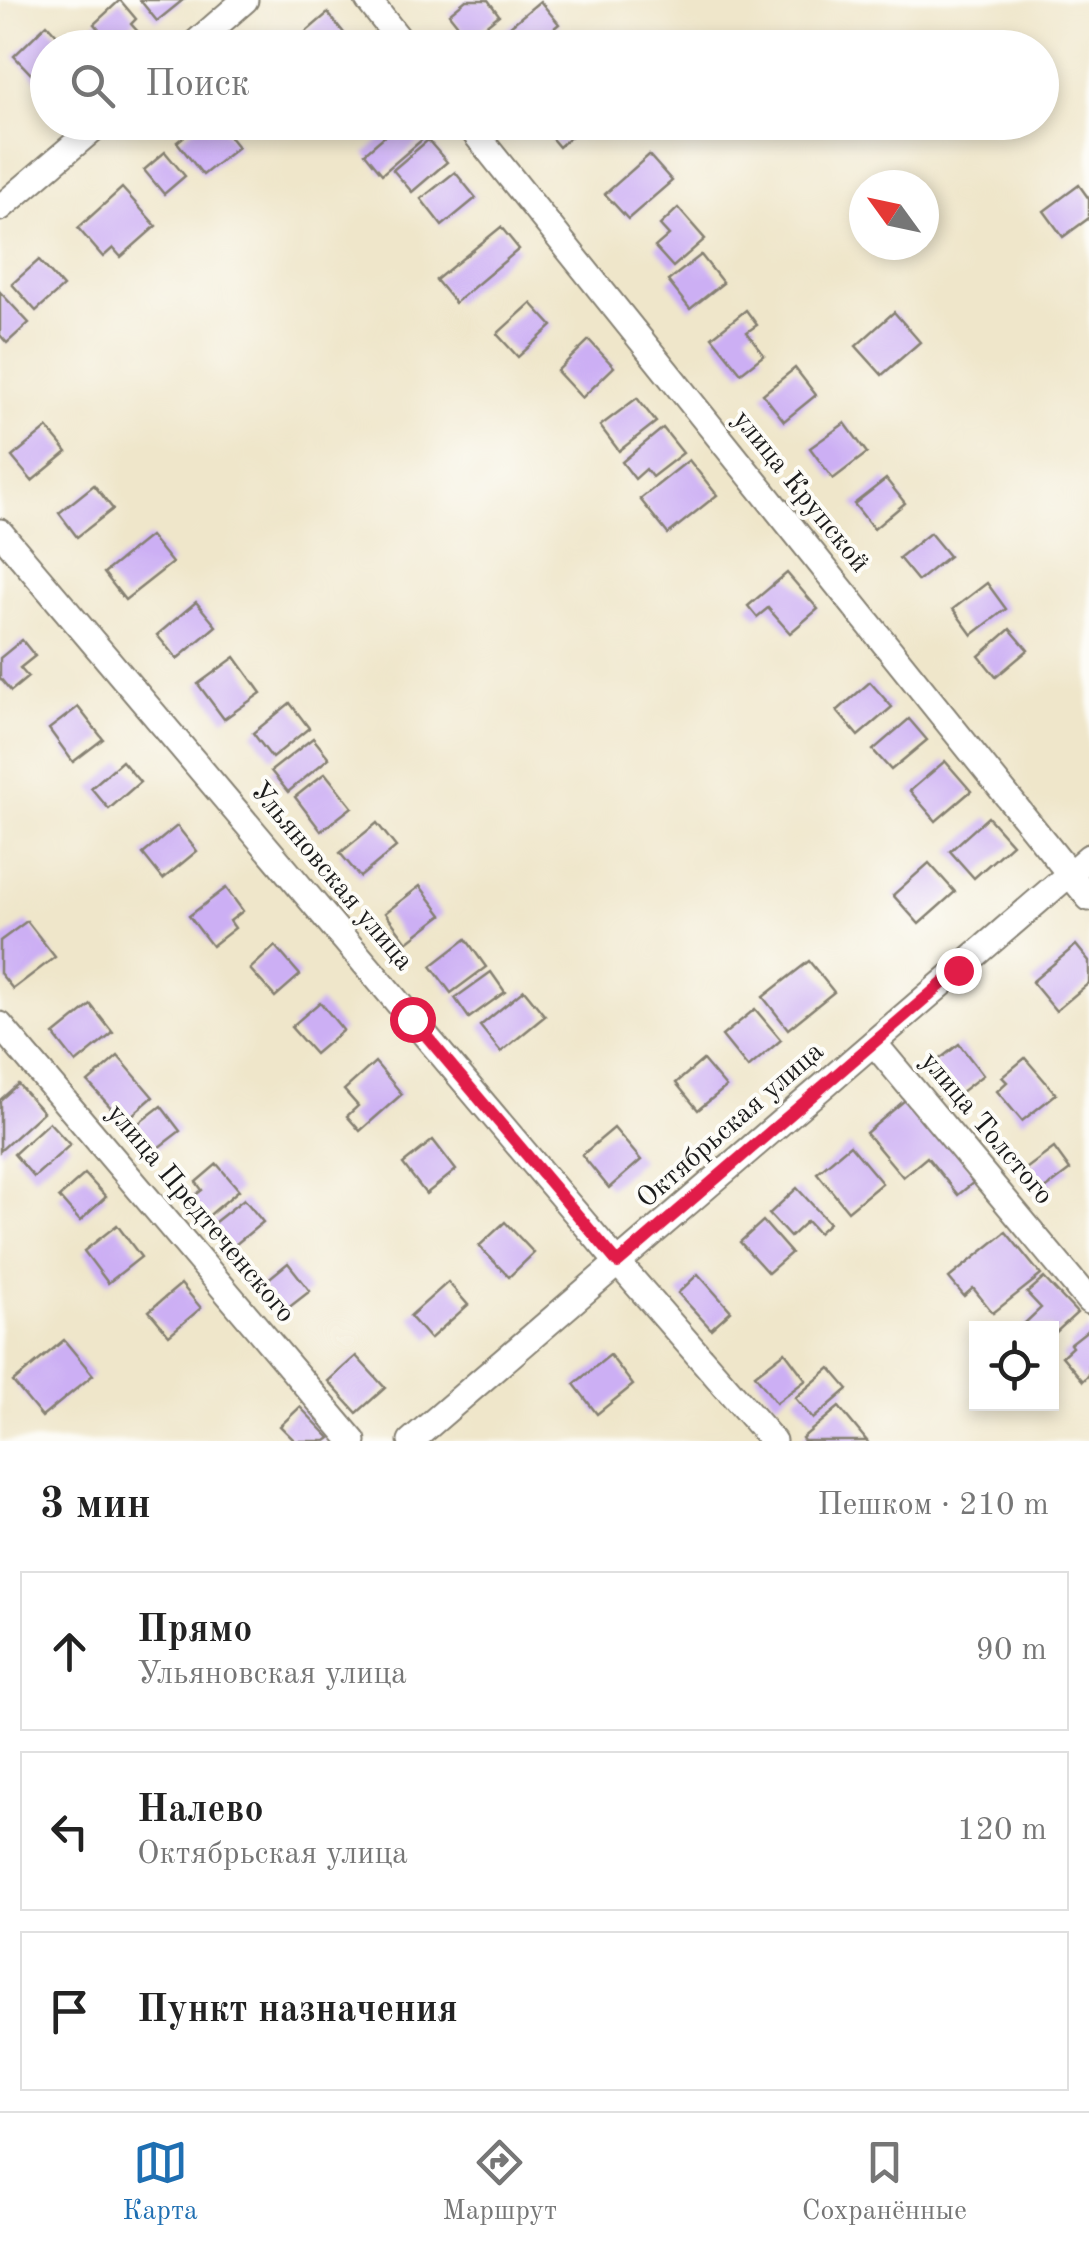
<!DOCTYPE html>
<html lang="ru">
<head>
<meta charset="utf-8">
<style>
	:root { --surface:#fff; --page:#f6f6f6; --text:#222; --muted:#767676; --line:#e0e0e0; --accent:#1f6fb2 }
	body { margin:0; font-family:"Old Standard TT",serif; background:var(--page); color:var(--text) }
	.controls { position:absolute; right:30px; bottom:30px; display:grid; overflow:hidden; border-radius:0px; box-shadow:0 5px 15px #0003 }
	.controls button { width:90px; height:90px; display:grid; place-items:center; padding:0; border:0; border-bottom:2px solid var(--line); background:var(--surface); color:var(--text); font:50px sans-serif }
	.compass { position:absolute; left:849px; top:170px; width:90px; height:90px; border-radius:50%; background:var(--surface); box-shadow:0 5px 15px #0003; rotate:303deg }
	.stop { position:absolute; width:30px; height:30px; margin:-22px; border:8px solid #e11d48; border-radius:50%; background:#fff }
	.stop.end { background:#e11d48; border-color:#fff; box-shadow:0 2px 10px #0008 }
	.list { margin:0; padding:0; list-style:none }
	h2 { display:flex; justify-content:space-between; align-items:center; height:130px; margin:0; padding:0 40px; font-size:42px }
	h2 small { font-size:32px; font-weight:400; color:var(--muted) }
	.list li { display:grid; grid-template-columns:65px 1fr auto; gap:30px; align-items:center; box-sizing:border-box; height:160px; margin:0 20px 20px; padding:0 20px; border:2px solid var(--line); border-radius:0px }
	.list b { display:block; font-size:38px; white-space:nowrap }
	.list p { margin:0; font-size:32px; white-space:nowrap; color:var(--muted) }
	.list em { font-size:32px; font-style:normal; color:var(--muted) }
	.icon { flex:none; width:55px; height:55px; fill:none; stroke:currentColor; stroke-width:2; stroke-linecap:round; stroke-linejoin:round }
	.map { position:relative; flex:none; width:1089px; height:1441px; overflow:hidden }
	.search { position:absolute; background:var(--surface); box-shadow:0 5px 15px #0003; left:30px; right:30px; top:30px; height:110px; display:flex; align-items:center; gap:25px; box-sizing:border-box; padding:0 35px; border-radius:55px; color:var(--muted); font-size:38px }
	.sheet { height:670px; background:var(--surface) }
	nav { display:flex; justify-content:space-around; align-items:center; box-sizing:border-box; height:140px; border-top:2px solid var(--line); background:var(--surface); font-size:28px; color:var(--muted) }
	nav a { display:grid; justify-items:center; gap:5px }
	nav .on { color:var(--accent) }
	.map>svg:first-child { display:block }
	.building { fill:#ccaff4 }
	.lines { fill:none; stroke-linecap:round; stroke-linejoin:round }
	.minor-casing { stroke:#868173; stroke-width:29 }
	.minor { stroke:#fff; stroke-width:25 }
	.route { stroke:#e11d48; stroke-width:12 }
	.labels { text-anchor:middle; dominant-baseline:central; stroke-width:8; stroke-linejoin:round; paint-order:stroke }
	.street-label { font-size:28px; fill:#1c1c1c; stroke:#fdfcf7 }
</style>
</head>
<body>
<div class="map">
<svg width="1089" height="1441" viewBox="0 0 1089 1441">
	<rect width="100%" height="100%" fill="#fdfcf7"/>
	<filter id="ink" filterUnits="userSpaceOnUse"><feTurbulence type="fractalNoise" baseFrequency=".01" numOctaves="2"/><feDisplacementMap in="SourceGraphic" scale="20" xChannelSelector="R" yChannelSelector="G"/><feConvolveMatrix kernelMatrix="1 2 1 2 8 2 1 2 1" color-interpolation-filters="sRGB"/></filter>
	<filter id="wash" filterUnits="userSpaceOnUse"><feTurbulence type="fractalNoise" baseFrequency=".0048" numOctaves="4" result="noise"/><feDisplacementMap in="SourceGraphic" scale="40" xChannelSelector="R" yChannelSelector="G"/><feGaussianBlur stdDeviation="2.25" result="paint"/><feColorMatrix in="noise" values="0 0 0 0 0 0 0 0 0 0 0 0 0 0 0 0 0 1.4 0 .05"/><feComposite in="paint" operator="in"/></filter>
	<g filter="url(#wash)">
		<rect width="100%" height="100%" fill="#efe6ca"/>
		<g id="blocks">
			<g class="building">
				<polygon points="120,0 136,19 131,24 140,34 124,48 115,48 94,24"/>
				<polygon points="140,0 183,0 157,21"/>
				<polygon points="466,0 488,0 499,15 469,39 449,14"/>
				<polygon points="540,1 559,24 530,48 484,48"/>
				<polygon points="328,13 356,48 287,48"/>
				<polygon points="47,24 69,48 48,48 48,92 14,56"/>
				<polygon points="202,122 218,122 238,147 203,175 177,142"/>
				<polygon points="401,122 410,122 424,138 382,174 365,153"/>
				<polygon points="538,122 588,122 559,147"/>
				<polygon points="428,140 447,162 412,192 393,170"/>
				<polygon points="165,152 185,176 164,194 144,170"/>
				<polygon points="649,155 672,181 628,219 605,194"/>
				<polygon points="455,172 476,198 442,226 421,199"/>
				<polygon points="1079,185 1089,199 1089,218 1063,237 1044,211"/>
				<polygon points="122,188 156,226 121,257 113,248 103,257 78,228"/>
				<polygon points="678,208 705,239 673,267 655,247 669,235 660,225"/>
				<polygon points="501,227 519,249 455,303 436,280"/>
				<polygon points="701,255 723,283 690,309 668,281"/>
				<polygon points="39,260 63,287 36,311 12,284"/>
				<polygon points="0,292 29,323 7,343 0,335"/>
				<polygon points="531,303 552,326 518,357 497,334"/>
				<polygon points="746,310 757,325 747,332 764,355 741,373 712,337"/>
				<polygon points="894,312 920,342 882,375 856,346"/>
				<polygon points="589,340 614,367 582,398 557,371"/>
				<polygon points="795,368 816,395 784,421 763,394"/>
				<polygon points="637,398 656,422 619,451 600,426"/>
				<polygon points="845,423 867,453 833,479 810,448"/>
				<polygon points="47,428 67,452 32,481 12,457"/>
				<polygon points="663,428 683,453 652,477 646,469 635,479 622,462"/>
				<polygon points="689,460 717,495 668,534 640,499"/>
				<polygon points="886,479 905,503 874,529 854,504"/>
				<polygon points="94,485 113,509 77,537 59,513"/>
				<polygon points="930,533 949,556 918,581 899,558"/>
				<polygon points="150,536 172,563 125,600 104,573"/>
				<polygon points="787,573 818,609 790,633 768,608 757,617 748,606"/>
				<polygon points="987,583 1006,609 972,635 953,609"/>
				<polygon points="196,602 216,626 177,659 157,635"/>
				<polygon points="1010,629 1028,650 996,677 979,656"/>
				<polygon points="22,640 35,656 20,668 28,677 11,691 0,678 0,658"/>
				<polygon points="235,657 261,693 224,719 198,684"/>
				<polygon points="870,682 892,707 858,736 837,711"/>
				<polygon points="290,703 309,728 272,758 253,733"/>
				<polygon points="78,707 103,739 73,762 49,729"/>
				<polygon points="909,719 927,740 891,770 873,750"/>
				<polygon points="313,738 329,758 288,792 271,771"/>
				<polygon points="122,761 140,782 109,809 91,788"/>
				<polygon points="945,761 971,791 936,821 910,791"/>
				<polygon points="325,773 352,807 321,831 295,797"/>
				<polygon points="988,817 1012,844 974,878 950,851"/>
				<polygon points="377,823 396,847 360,877 340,853"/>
				<polygon points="177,826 197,851 163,879 143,854"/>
				<polygon points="929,863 955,892 919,924 893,895"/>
				<polygon points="420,886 442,915 407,942 385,913"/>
				<polygon points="226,888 243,911 230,921 235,928 212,946 189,916"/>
				<polygon points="27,921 55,957 13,989 0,973 0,941"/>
				<polygon points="466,939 486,967 451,993 431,966"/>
				<polygon points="1076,945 1089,961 1089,983 1056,1011 1032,982"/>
				<polygon points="275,946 300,975 275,997 250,969"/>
				<polygon points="809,961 834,992 788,1029 763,997"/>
				<polygon points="491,972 505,992 469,1018 455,998"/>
				<polygon points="524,990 545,1016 501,1052 480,1026"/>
				<polygon points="320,1002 343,1030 315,1054 291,1027"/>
				<polygon points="91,1005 113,1033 76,1063 54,1035"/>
				<polygon points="755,1009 781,1040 748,1068 722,1036"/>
				<polygon points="959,1044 983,1075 956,1096 932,1065"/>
				<polygon points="118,1056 153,1097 124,1122 88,1082"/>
				<polygon points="1025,1058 1056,1094 1022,1121 997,1091 1007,1082 1002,1077"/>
				<polygon points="703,1060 726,1087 698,1110 676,1083"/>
				<polygon points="375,1062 402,1094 360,1131 347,1116 358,1106 344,1090"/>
				<polygon points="18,1084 43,1112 0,1151 0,1100"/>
				<polygon points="911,1095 979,1178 958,1195 927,1157 903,1177 866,1133"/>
				<polygon points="161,1106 180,1131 150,1154 131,1129"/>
				<polygon points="49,1122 70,1145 34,1177 14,1154"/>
				<polygon points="614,1128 641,1160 609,1188 582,1155"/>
				<polygon points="433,1140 456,1170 426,1194 403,1164"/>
				<polygon points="850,1145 882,1183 848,1211 817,1173"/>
				<polygon points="1054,1148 1070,1170 1036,1196 1019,1174"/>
				<polygon points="217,1164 239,1190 205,1219 189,1200 202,1190 196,1182"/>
				<polygon points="85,1174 106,1197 80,1221 59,1197"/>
				<polygon points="797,1188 829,1223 818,1233 807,1221 790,1237 769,1214"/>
				<polygon points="244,1199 263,1222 230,1249 210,1226"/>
				<polygon points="763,1221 791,1253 768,1273 740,1242"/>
				<polygon points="505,1222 534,1253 509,1277 479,1246"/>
				<polygon points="117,1225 141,1257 108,1283 84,1251"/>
				<polygon points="1006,1232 1041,1275 993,1313 973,1288 964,1296 949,1278"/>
				<polygon points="288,1263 310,1291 283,1312 261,1285"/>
				<polygon points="698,1274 731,1311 711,1329 678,1293"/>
				<polygon points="1044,1278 1077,1313 1052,1336 1052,1328 1029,1328 1024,1324 1041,1308 1027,1293"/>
				<polygon points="448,1282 468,1305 430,1339 410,1316"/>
				<polygon points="181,1284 201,1308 169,1335 149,1311"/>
				<polygon points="1089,1329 1089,1375 1083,1381 1062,1356 1072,1347 1070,1344"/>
				<polygon points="64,1340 93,1375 42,1417 13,1382"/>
				<polygon points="785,1352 806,1380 776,1403 755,1375"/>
				<polygon points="610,1355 633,1385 597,1414 574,1384"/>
				<polygon points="356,1356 385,1388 357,1413 328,1381"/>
				<polygon points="830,1368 848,1389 813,1419 795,1398"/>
				<polygon points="300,1407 330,1438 326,1441 295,1441 280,1426"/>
				<polygon points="839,1407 867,1441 804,1441 802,1438"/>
			</g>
		</g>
	</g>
	<g filter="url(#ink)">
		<use href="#blocks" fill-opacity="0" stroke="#868173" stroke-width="2.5"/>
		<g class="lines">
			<g class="minor-casing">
				<g id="minor">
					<polyline points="368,0 406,48"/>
					<polyline points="190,48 245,0"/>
					<polyline points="466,122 1089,898"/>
					<polyline points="0,208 101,122"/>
					<polyline points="0,532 618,1263 773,1441"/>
					<polyline points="0,1025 353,1441"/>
					<polyline points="874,1043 1089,1301"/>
					<polyline points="411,1441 1089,857"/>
				</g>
			</g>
			<use href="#minor" class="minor"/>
		</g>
	</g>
	<g class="lines" filter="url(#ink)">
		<polyline class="route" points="412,1019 618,1263 958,970"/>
	</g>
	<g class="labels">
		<g class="street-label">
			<text transform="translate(800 492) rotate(51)">улица Крупской</text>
			<text transform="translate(331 877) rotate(50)">Ульяновская улица</text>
			<text transform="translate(731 1126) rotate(-41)">Октябрьская улица</text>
			<text transform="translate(986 1129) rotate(50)">улица Толстого</text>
			<text transform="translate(200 1214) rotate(50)">улица Предтеченского</text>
		</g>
	</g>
</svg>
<div class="controls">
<button><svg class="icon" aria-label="locate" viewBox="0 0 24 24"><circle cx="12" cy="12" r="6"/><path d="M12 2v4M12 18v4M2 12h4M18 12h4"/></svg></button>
</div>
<svg class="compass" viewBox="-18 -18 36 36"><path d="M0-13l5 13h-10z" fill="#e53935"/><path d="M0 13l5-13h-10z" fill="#767676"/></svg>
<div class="stop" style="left:412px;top:1019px"></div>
<div class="stop end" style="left:958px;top:970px"></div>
<div class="search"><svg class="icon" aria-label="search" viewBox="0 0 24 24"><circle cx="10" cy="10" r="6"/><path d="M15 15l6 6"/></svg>Поиск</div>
</div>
<section class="sheet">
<h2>3 мин<small>Пешком · 210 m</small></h2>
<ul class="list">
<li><svg class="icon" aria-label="ahead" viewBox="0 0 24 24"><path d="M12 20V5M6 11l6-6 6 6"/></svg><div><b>Прямо</b><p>Ульяновская улица</p></div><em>90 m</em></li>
<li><svg class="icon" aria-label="left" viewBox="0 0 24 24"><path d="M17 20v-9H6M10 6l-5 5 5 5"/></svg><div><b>Налево</b><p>Октябрьская улица</p></div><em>120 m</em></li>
<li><svg class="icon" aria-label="arrive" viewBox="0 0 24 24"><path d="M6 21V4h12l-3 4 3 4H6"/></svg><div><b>Пункт назначения</b></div></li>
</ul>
</section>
<nav>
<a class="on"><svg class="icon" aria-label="map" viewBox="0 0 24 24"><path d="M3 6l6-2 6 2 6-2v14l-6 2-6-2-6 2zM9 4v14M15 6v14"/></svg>Карта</a>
<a><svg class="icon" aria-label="directions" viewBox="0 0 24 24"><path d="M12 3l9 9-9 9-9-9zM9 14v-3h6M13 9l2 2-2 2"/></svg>Маршрут</a>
<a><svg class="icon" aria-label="saved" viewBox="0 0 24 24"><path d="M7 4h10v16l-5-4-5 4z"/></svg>Сохранённые</a>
</nav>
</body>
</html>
